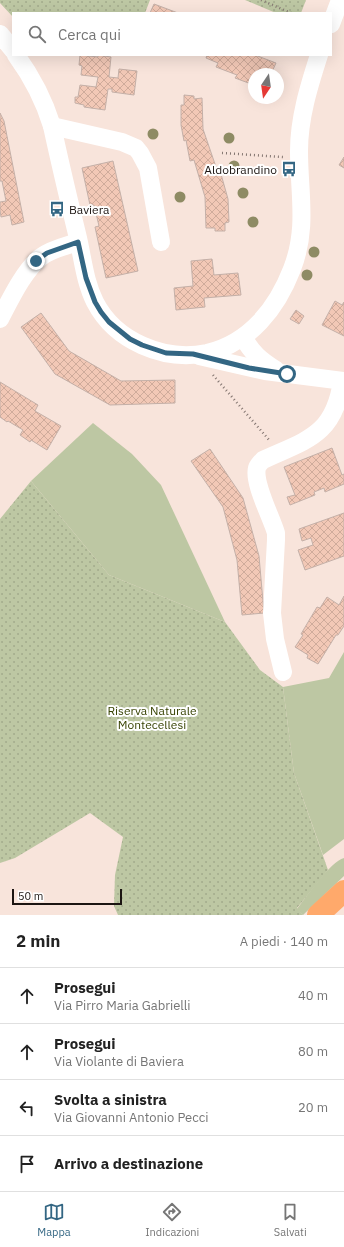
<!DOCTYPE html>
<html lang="it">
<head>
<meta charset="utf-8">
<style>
	:root { --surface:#fff; --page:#f6f6f6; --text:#222; --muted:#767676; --line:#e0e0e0; --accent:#336683 }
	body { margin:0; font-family:"IBM Plex Sans",sans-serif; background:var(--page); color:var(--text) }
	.compass { position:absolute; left:248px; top:68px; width:36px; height:36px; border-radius:50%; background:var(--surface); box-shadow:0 4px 16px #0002; rotate:193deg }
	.scale { position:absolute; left:12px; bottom:10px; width:110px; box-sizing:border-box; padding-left:4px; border:2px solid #1c1512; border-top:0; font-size:11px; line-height:14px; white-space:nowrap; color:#1c1512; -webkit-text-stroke:3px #fff; paint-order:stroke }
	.stop { position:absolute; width:12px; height:12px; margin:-9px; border:3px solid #336683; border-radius:50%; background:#fff }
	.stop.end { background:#336683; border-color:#fff; box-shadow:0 1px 4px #0008 }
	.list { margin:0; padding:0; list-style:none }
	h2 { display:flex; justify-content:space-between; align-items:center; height:52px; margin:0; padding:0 16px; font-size:17px }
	h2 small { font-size:13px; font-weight:400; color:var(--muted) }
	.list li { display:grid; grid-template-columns:26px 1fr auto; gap:12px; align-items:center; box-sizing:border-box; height:56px; padding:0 16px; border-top:1px solid var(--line) }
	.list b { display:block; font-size:15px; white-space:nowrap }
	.list p { margin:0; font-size:13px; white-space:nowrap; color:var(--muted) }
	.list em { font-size:13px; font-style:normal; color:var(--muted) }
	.icon { flex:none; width:22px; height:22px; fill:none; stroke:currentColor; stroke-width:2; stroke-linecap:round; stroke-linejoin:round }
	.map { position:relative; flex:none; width:344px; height:915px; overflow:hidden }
	.search { position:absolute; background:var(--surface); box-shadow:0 4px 16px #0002; left:12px; right:12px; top:12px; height:44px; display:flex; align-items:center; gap:10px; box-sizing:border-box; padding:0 14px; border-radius:0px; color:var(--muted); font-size:15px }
	.sheet { height:276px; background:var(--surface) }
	nav { display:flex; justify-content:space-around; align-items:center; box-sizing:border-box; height:56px; border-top:1px solid var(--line); background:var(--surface); font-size:11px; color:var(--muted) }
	nav a { display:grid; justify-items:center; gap:2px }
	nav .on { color:var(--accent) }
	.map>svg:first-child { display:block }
	.green { fill:#bdc7a3 }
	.park { fill:url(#park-dots) }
	.building { fill:url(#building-cross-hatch); stroke:#c4b0a8 }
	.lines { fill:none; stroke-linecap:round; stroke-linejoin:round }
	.path { stroke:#837570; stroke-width:2.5; stroke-dasharray:1 3; stroke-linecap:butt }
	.street { stroke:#fff; stroke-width:18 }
	.highway { stroke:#ffa96b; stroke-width:22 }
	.tree { fill:#8e8b64 }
	.route { stroke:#336683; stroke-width:5 }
	.labels { text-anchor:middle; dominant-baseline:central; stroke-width:4; stroke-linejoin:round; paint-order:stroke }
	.poi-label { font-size:12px; fill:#1c1512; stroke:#fff; text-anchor:end }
	.park-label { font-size:12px; fill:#374202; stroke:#fff }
</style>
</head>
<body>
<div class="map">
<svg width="344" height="915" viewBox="0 0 344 915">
	<defs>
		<pattern id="park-dots" width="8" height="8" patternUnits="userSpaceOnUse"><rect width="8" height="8" fill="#bdc7a3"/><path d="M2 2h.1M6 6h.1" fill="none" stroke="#a2aa8b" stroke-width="1.8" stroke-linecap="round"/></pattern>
		<pattern id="building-cross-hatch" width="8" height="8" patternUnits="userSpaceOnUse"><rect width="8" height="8" fill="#f2c8b6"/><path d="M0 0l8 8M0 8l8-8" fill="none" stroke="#cfab9b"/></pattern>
	</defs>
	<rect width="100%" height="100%" fill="#f8e4db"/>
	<g class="green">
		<polygon points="93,423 132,454 161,485 225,622 109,575 31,481"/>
		<polygon points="344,652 344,839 323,855 294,773 283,687 329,678"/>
		<path d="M344 858V876L303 915 297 909C307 896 330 862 344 858Z"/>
	</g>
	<g class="park">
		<polygon points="0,0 150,0 145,13 13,13 13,17 0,3"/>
		<polygon points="245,0 306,0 301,13 276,13"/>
		<polygon points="31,481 109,575 225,622 260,670 283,687 294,773 328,870 297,908 303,915 118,915 114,906 115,875 123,837 90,813 15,858 0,863 0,519"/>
	</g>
	<g class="building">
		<polygon points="154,4 178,13 150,13"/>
		<polygon points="80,55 98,57 98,55 111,57 109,77 118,78 119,69 137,71 134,95 112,92 112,89 108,89 105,110 84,107 84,105 75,103 75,97 78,97 80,85 96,87 98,77 81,75 82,66 79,65"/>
		<polygon points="207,55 255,55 276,63 271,74 254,74 254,85 235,78 237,75 216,67 218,63 206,58"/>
		<polygon points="184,95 194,96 194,99 202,98 203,129 216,167 219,167 228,199 229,222 225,223 225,231 215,231 215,228 206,228 205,197 194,160 190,161 186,140 184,141 181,125 181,105 184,105"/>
		<polygon points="0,113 4,121 24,222 12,225 10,215 1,217 0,210 0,202 6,201 2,181 0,181"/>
		<polygon points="344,157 344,168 339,165"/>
		<polygon points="113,161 138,271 106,278 95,227 99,226 94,205 90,205 82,168"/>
		<polygon points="212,259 214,275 238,273 241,295 204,298 205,307 176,310 174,288 193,286 191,261"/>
		<polygon points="335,301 342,305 344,302 344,336 322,325"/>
		<polygon points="296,310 304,316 299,324 290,319"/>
		<polygon points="41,313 69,351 121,381 175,380 175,403 110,405 55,374 21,327"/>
		<polygon points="0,382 38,405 35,411 61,426 47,450 31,440 30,442 20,435 23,430 8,421 7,422 0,417"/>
		<polygon points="332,448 342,475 344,474 344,484 325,492 324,488 314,492 315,495 290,505 287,497 295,495 284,467"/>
		<polygon points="210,449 243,498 259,556 264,613 242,615 237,560 223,507 191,461"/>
		<polygon points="344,513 344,556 305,570 298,550 313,545 311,538 302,541 299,529"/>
		<polygon points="344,596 344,626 338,635 336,635 318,664 307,658 308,655 295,647 303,635 301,634 317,607 320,608 327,597 339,605"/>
	</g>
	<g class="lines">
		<g class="path">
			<polyline points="261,0 291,13"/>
			<polyline points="222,153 283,157"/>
			<polyline points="213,375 270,441"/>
		</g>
		<g class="street">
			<polyline points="331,24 340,0"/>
			<polyline points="0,34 13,50"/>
			<path d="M16 55C32 77 44 100 52 126 60 163 69 201 78 238 83 260 85 282 95 302 115 341 164 362 207 353 250 343 277 308 292 269 308 228 299 193 299 151 299 118 309 86 319 55"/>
			<polyline points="52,126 122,142 136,148 140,153 148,168 161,242"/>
			<path d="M0 319C10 300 24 270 41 257 51 249 66 246 78 242"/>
			<path d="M243 337C252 353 260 360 276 370"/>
			<polyline points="199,356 265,371 344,381"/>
			<path d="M283 672 275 639 272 613 276 540V533C271 516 253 483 257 468 258 465 260 463 263 460 306 440 334 436 342 381"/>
		</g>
		<polyline class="highway" points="318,915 344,891"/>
	</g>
	<g class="tree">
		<circle cx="153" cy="134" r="5.5"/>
		<circle cx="229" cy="138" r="5.5"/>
		<circle cx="234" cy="166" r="5.5"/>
		<circle cx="243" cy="193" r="5.5"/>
		<circle cx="180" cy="197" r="5.5"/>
		<circle cx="253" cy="222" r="5.5"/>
		<circle cx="314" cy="252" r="5.5"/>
		<circle cx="307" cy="275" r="5.5"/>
	</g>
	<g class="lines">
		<polyline class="route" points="36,261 47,253 78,242 86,278 95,302 101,312 109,322 130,339 142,345 166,353 193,354 249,368 287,374"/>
	</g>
	<defs>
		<g id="bus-bare" transform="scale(1.2)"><path d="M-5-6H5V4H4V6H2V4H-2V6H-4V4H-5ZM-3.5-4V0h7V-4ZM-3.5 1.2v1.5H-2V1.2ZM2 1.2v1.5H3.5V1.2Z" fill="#336683" stroke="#fff" stroke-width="2.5" paint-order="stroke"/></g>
	</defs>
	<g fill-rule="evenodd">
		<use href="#bus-bare" x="289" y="169"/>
		<use href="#bus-bare" x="57" y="209"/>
	</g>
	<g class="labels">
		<g class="poi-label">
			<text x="277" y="169">Aldobrandino</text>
			<text x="69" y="209" text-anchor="start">Baviera</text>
		</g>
		<g class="park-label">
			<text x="152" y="710">Riserva Naturale<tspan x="152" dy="14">Montecellesi</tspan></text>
		</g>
	</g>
</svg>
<svg class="compass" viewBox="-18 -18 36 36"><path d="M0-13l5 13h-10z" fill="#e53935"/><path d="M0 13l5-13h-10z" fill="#767676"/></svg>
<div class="scale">50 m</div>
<div class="stop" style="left:287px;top:374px"></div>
<div class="stop end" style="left:36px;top:261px"></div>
<div class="search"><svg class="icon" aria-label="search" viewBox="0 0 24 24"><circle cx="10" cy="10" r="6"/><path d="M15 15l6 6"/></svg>Cerca qui</div>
</div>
<section class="sheet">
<h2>2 min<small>A piedi · 140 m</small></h2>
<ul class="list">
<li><svg class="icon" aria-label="ahead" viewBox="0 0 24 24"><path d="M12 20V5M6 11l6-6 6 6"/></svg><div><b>Prosegui</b><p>Via Pirro Maria Gabrielli</p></div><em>40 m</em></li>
<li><svg class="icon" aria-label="ahead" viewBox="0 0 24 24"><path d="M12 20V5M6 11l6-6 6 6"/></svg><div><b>Prosegui</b><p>Via Violante di Baviera</p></div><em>80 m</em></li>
<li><svg class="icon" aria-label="left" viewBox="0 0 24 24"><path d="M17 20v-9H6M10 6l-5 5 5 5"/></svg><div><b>Svolta a sinistra</b><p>Via Giovanni Antonio Pecci</p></div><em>20 m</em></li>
<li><svg class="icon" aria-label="arrive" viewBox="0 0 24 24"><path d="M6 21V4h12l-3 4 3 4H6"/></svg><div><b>Arrivo a destinazione</b></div></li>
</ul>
</section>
<nav>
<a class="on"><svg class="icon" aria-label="map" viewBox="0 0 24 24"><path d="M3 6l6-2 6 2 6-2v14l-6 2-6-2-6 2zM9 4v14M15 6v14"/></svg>Mappa</a>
<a><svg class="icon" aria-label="directions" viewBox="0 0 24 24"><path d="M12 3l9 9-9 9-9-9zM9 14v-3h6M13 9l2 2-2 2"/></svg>Indicazioni</a>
<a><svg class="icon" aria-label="saved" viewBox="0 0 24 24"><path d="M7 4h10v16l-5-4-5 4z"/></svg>Salvati</a>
</nav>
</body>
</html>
